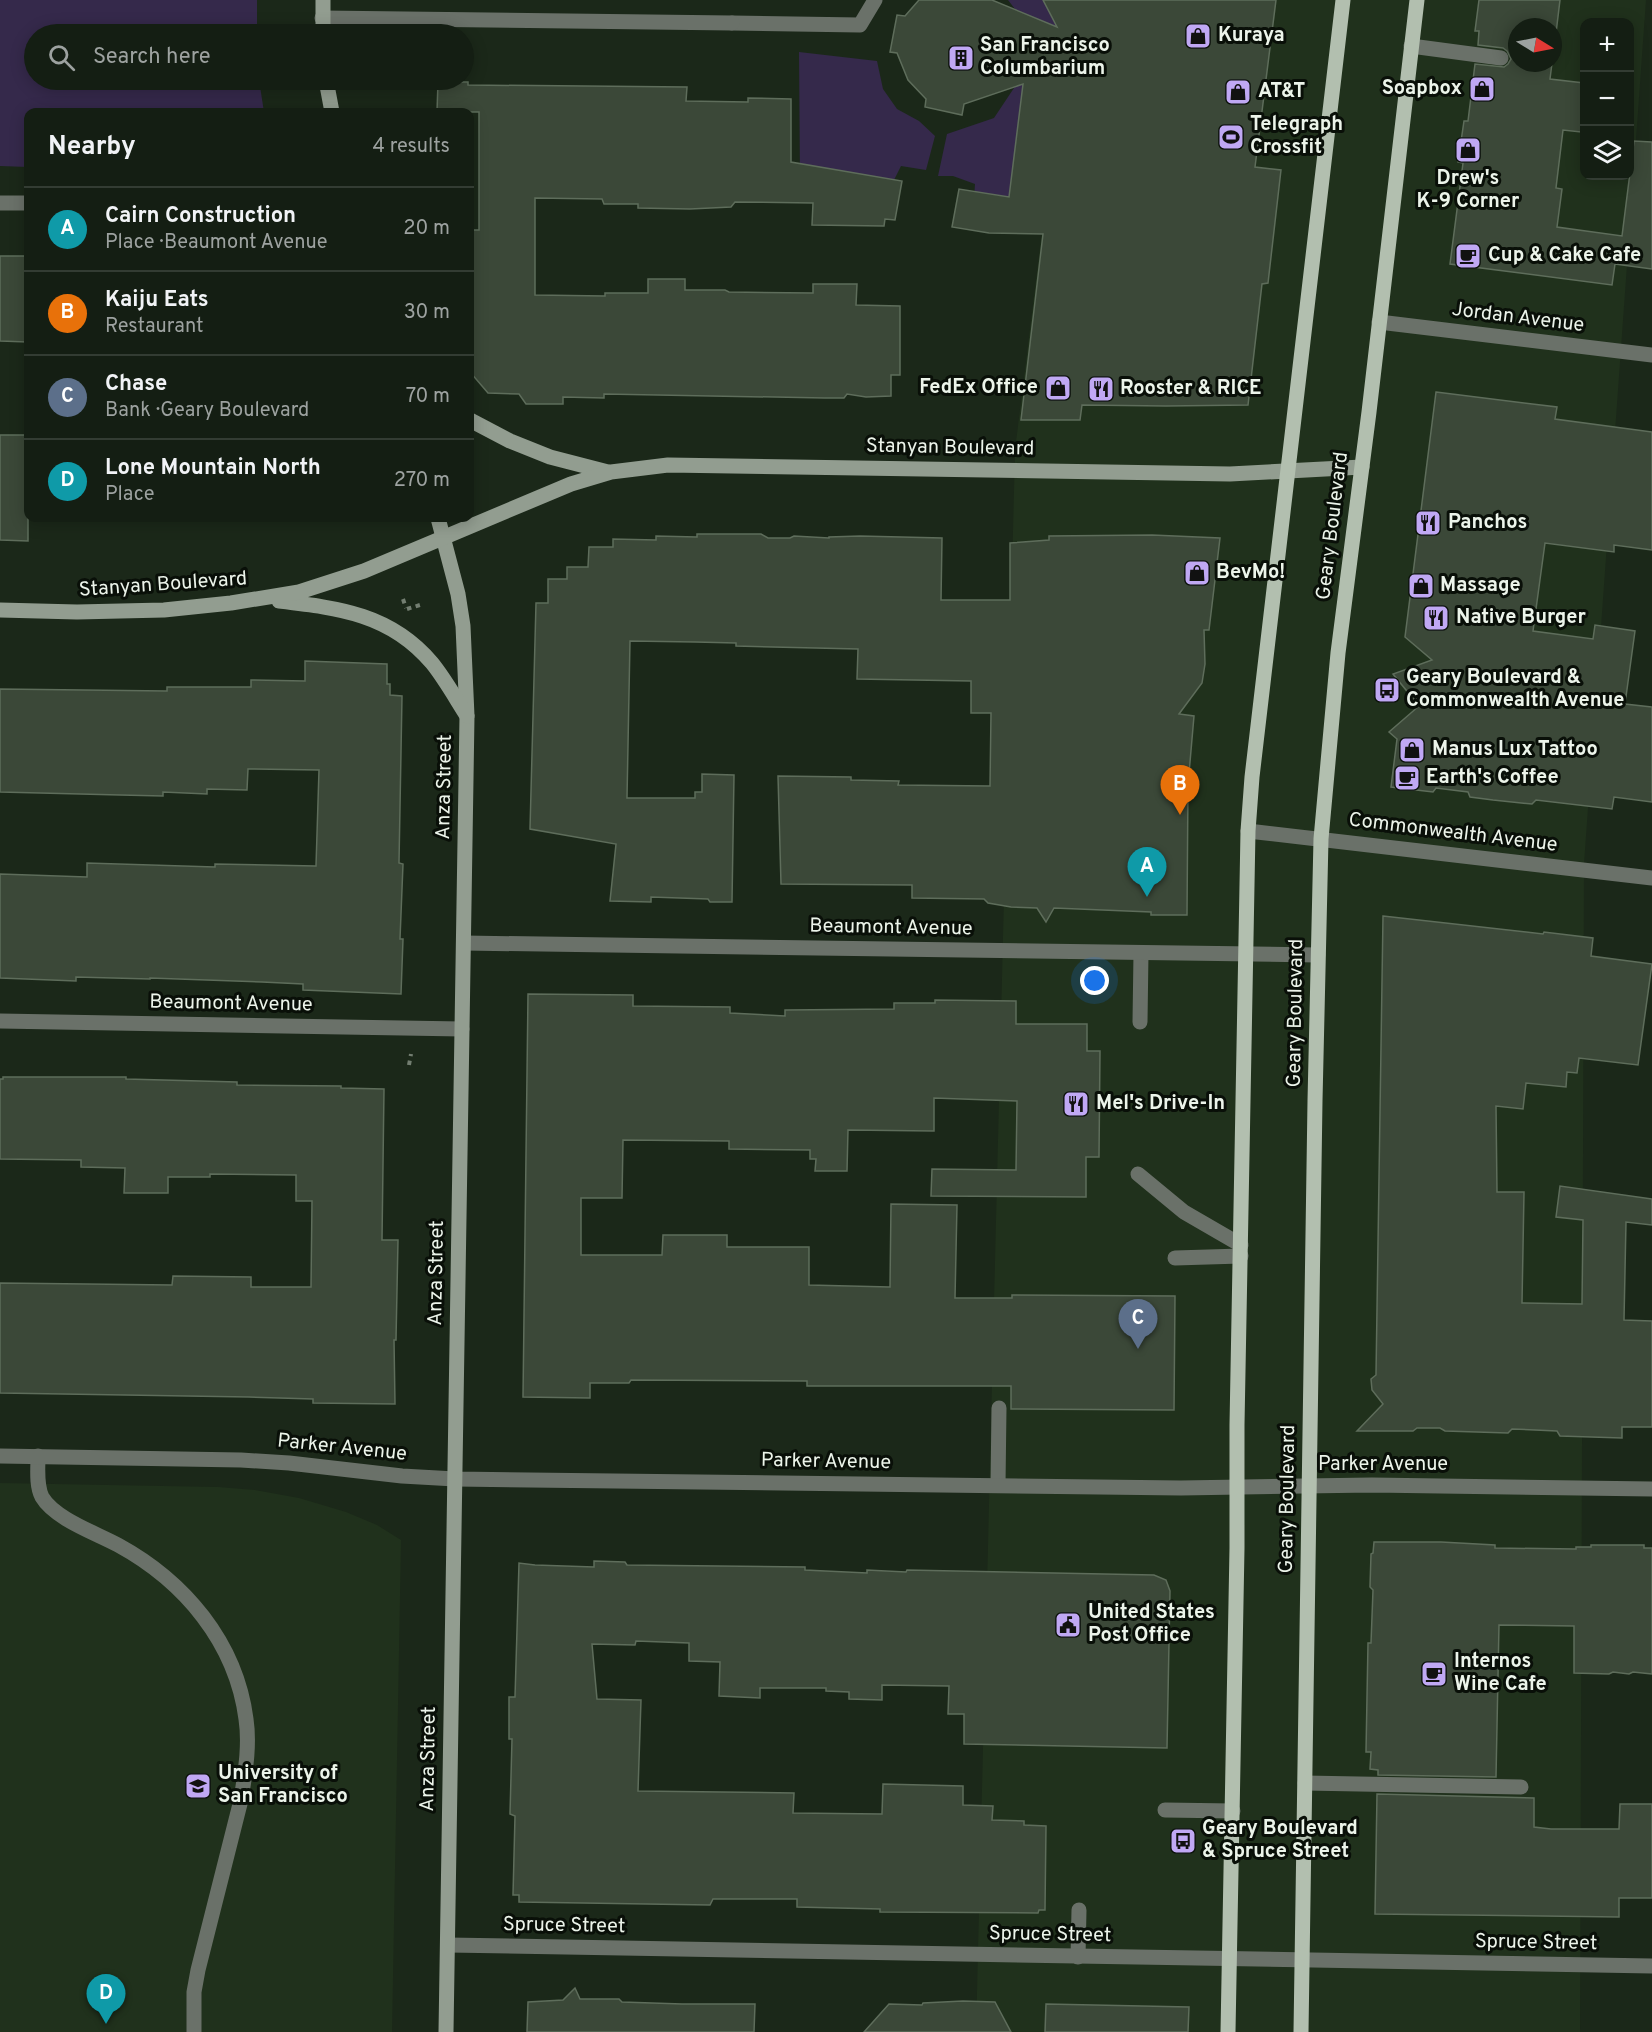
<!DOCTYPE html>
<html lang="en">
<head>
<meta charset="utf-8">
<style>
	:root { --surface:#141e13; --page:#212b21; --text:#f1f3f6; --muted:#9da2a0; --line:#333c33; --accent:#2563eb }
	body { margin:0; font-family:Overpass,sans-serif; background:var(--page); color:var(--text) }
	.controls { position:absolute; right:18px; top:18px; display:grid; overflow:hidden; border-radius:12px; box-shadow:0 3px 15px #0003 }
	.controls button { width:54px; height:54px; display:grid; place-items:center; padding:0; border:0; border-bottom:2px solid var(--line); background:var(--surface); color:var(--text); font:30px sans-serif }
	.compass { position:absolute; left:1508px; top:18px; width:54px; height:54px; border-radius:50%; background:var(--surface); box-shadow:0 3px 15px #0003; rotate:100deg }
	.you { position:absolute; left:1095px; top:981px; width:21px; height:21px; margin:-15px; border:4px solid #fff; border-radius:50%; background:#1a73e8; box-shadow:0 0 0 9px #1a73e833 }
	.badge { display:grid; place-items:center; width:39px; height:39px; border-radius:50%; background:var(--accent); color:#fff; font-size:20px; font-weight:700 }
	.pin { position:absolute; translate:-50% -50px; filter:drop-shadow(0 2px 3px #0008) }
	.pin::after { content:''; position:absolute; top:32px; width:21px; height:18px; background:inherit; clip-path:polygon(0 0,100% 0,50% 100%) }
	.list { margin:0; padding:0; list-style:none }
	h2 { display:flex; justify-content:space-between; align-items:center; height:78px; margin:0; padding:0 24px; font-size:26px }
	h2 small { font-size:20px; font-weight:400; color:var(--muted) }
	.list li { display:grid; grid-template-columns:39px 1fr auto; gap:18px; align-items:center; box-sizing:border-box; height:84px; padding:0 24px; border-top:2px solid var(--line) }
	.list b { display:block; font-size:22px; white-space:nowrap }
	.list p { margin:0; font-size:20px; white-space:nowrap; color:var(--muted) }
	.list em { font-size:20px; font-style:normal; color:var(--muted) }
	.icon { flex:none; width:33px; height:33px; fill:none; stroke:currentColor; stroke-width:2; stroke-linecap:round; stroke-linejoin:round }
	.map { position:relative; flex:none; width:1652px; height:2032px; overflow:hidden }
	.search { position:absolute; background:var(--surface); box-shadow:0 3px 15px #0003; left:24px; top:24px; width:450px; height:66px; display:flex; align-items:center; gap:15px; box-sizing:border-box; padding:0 21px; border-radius:33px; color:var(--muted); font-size:22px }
	.panel { position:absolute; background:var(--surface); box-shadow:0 3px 15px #0003; left:24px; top:108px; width:450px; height:414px; border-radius:12px }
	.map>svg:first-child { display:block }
	.built { fill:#20311c; fill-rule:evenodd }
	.green { fill:#35294b }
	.building { fill:#3b4838; stroke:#5e6d5b; stroke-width:1.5 }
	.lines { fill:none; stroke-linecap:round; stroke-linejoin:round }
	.path { stroke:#737e71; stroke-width:4; stroke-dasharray:4.5 4.5; stroke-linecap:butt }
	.lane { stroke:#6a7169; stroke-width:15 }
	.street { stroke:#6a7169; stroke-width:15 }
	.secondary { stroke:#929d90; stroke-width:15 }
	.primary { stroke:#b2bfaf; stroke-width:15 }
	.labels { text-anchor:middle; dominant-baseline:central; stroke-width:6; stroke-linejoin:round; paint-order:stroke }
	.poi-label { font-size:20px; font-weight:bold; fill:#ecf4ea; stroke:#090f08; text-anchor:start }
	.street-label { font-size:20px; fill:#ecf4ea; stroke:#090f08 }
</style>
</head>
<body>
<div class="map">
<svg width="1652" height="2032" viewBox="0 0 1652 2032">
	<rect width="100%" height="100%" fill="#1b2819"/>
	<g class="built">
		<path d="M1113 0H1646L1584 864 1580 2032H976L1015 450 1053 143ZM1584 22H1630V176H1584ZM1517 27H1553V63H1517Z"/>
		<polygon points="0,1483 218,1487 255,1490 299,1498 346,1512 377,1525 401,1540 392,2032 0,2032"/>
	</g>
	<g class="green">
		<polygon points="0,0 257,0 257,34 34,34 34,80 259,80 264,112 28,112 28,167 0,166"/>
		<polygon points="1008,0 1103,0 1063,234 973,213 975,184 953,176 938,176 947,134 994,118 1032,61 1018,13"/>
		<polygon points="799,52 877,61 883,89 897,109 919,121 935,136 926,170 901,166 889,190 800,180"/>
	</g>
	<g class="building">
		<polygon points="919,0 992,0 1057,27 1043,0 1276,0 1255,167 1281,170 1268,283 1262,284 1248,405 1166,406 1082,405 1080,420 1021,420 1043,234 989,233 952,227 959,189 1009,197 1023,84 964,104 962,115 925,107 926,99 908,80 897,53 890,52 897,15 905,16"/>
		<polygon points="1479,0 1560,0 1553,58 1553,27 1517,27 1517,63 1552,63 1550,79 1584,83 1584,105 1581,132 1563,130 1556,188 1562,189 1557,227 1622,236 1634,141 1652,142 1652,269 1615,264 1612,285 1450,264 1463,163 1458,162 1464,121 1468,121 1475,64 1504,67 1508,64 1511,59 1507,51 1503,48 1478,45 1479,31 1475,31"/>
		<polygon points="438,82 468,82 468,85 687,87 686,101 748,102 748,98 791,99 791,162 902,181 895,220 885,219 884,226 812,225 813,203 735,202 731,207 690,209 638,208 638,204 604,204 602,199 535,198 535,295 605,296 605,293 648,293 648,279 685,279 685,290 725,290 729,292 813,293 813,284 857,284 856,305 900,306 900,375 891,375 891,396 866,397 847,394 844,398 825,398 604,394 604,398 563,397 563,404 526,404 519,394 488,393 470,372 470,230 479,230 479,112 437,112"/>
		<polygon points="0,256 28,256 27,342 0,341"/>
		<polygon points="1436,392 1557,407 1555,419 1652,432 1652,550 1614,545 1614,552 1545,543 1533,631 1593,639 1595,625 1635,631 1625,704 1652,707 1652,802 1614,797 1612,809 1536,800 1532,804 1493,800 1470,797 1468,792 1436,788 1433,792 1391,787 1397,739 1389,732 1419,706 1393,674 1432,660 1405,637"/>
		<polygon points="0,435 28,435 28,541 0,540"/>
		<polygon points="697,534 761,534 768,538 790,538 794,536 829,538 829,537 860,536 942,538 941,600 1010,600 1010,543 1049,540 1049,536 1152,535 1220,538 1209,630 1204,630 1205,664 1202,683 1179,714 1194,716 1188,785 1187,915 1151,915 1151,912 1054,908 1046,922 1037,908 1011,907 988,903 984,899 912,898 912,885 781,884 778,776 851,777 851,780 899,781 898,785 990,786 991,713 971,713 971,681 857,679 858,649 736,646 736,643 695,642 630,641 627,798 695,798 695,792 702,792 702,774 734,775 732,902 710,902 708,899 651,897 651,902 610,901 616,844 530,829 536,603 548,603 548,579 567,579 567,567 588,567 589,547 613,547 613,539 656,540 656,536 697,537"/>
		<polygon points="305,661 387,664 387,684 390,684 390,695 402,696 399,863 403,864 400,939 403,939 401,994 303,990 303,984 262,982 150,978 150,979 76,977 76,981 0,978 0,874 87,877 87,863 215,867 215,864 316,866 319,770 248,769 247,790 207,789 207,794 163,792 163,796 120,795 0,792 0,689 167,691 167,687 251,687 251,680 305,681"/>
		<polygon points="1383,916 1543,934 1544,932 1593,938 1591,956 1652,964 1638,1065 1579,1058 1577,1073 1567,1072 1566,1087 1526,1083 1523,1109 1496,1106 1497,1192 1524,1192 1522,1303 1582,1304 1583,1220 1556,1217 1560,1186 1652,1199 1652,1225 1626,1222 1624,1320 1652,1321 1652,1427 1622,1427 1622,1438 1560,1436 1557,1431 1512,1429 1508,1433 1445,1431 1440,1428 1417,1428 1413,1431 1357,1431 1383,1404 1372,1390 1371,1379 1376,1375"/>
		<polygon points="528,994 633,995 633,1006 730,1007 730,1013 785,1016 785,1010 894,1009 894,1003 935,1003 935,1000 1016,1001 1016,1024 1087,1024 1087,1051 1100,1051 1099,1157 1086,1157 1086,1197 931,1196 932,1169 1016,1170 1017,1101 934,1098 934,1131 848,1130 847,1171 815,1171 816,1159 810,1159 810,1150 729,1149 729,1141 623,1140 622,1198 581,1198 581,1255 662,1255 663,1235 727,1235 727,1247 809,1247 809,1285 890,1287 891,1204 957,1205 955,1298 1012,1298 1012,1295 1175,1296 1174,1410 1011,1409 1011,1386 807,1386 807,1381 631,1380 629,1383 590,1383 590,1398 523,1397"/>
		<polygon points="3,1077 126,1077 126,1079 237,1082 237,1085 341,1086 341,1088 384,1089 382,1240 398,1240 396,1340 394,1340 395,1404 313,1403 313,1399 249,1397 0,1393 0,1283 172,1285 173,1276 251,1277 251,1287 311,1287 312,1201 296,1201 296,1175 210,1174 210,1177 168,1177 168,1193 124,1193 125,1168 81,1167 81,1160 0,1159 0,1079 3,1079"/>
		<polygon points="1374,1542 1441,1542 1495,1545 1495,1548 1576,1549 1576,1547 1591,1547 1591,1545 1644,1545 1644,1548 1652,1548 1652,1674 1633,1672 1629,1674 1613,1672 1609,1674 1574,1673 1574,1626 1499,1625 1496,1777 1378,1775 1378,1770 1370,1769 1371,1752 1366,1752 1368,1643 1371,1643 1373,1590 1370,1587 1371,1554 1373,1553"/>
		<polygon points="594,1561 625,1562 627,1565 805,1567 805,1570 867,1573 867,1570 906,1572 907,1570 1154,1575 1166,1580 1170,1591 1167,1748 964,1744 964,1714 948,1714 949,1686 882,1685 882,1700 849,1699 849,1692 826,1691 826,1688 760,1688 760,1698 719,1696 720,1662 689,1661 689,1643 636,1641 635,1645 592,1644 597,1699 641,1700 638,1791 794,1793 793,1813 882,1814 883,1784 963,1786 963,1805 993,1806 992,1820 1024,1821 1024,1825 1046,1826 1045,1910 1039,1910 1038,1913 880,1912 880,1909 797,1907 797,1899 713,1899 710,1905 519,1902 519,1895 513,1895 515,1816 510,1814 512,1739 509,1739 509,1697 515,1697 519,1563 535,1565 594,1567"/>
		<polygon points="1377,1794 1534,1798 1534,1827 1551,1829 1619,1829 1620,1804 1652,1804 1652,1898 1619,1898 1619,1917 1375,1914"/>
		<polygon points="575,1988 580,1999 619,1999 622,2002 682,2004 755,2004 754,2032 527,2032 528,2002 563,2000"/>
		<polygon points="963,2001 995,2002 1011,2032 864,2032 889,2004 922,2005 923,2003"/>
		<polygon points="1046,2004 1189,2007 1188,2032 1045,2032"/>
	</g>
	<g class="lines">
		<g class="path">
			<polyline points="403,599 406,608"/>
			<polyline points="407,609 420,605"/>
			<polyline points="1406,703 1423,705"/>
			<polyline points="409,1065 411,1054"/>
		</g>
		<g class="lane">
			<polyline points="732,23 860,25 875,0"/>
			<polyline points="1411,46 1501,58"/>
			<polyline points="1140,1022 1141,953"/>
			<polyline points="1138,1174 1184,1212 1241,1245"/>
			<polyline points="1175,1258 1241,1256"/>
			<path d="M38 1456C38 1469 36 1485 42 1497 55 1519 96 1533 118 1545 184 1581 236 1642 246 1719 250 1746 245 1773 241 1800L198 1970 194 1992V2032"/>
			<polyline points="998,1485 999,1408"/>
			<polyline points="1305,1783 1521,1787"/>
			<polyline points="1165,1810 1233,1811"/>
			<polyline points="1078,1957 1079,1910"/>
		</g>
		<g class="street">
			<polyline points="322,18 732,23"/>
			<polyline points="0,203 28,203"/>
			<polyline points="1379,322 1652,355"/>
			<polyline points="1248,831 1652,878"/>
			<polyline points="464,943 1318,955"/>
			<polyline points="0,1021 462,1029"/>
			<polyline points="0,1456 241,1460 289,1463 402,1476 455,1479 1181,1488 1372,1485 1652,1489"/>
			<polyline points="448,1945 1652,1966"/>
		</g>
		<g class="secondary">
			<polyline points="323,0 323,34"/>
			<polyline points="326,80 332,112"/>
			<polyline points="470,420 510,441 550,457 608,472"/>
			<polyline points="438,518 458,594 463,626 467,716 446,2032"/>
			<path d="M279 601C339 608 391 614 432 663 445 679 456 699 467 716"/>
			<polyline points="0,610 77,612 164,610 231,603 299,592 364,571 571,484 611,472 668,465 1230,474 1362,467"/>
		</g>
		<g class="primary">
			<polyline points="1228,2032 1237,1548 1237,1425 1248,831 1252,777 1343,0"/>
			<polyline points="1301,2032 1315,1101 1321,839 1338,653 1369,412 1417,0"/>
		</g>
	</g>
	<defs>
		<g id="shop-square" transform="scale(1.35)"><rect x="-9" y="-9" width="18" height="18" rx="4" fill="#c0a8f4" stroke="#090f08"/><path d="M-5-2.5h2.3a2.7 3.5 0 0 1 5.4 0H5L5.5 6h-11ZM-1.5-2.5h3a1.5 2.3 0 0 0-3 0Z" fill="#111"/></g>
		<g id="building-square" transform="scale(1.35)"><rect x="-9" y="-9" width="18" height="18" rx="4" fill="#c0a8f4" stroke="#090f08"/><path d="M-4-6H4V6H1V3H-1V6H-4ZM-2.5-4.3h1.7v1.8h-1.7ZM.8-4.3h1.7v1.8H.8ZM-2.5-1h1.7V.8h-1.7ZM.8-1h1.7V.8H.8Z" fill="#111"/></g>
		<g id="stadium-square" transform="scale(1.35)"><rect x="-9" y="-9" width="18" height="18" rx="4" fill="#c0a8f4" stroke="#090f08"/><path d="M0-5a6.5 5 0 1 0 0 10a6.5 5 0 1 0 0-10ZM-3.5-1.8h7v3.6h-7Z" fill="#111"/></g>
		<g id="cafe-square" transform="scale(1.35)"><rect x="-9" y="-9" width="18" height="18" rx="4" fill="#c0a8f4" stroke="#090f08"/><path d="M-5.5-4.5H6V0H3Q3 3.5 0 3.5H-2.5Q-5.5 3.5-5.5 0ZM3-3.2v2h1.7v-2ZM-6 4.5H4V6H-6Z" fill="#111"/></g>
		<g id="restaurant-square" transform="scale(1.35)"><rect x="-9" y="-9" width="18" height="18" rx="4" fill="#c0a8f4" stroke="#090f08"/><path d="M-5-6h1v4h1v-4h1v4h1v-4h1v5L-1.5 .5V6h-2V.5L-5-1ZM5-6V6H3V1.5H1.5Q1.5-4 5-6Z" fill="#111"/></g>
		<g id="bus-square" transform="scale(1.35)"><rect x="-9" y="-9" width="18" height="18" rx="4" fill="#c0a8f4" stroke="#090f08"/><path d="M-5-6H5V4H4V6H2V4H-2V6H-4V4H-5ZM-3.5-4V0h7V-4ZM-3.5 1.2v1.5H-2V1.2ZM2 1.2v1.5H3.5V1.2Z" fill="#111"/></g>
		<g id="civic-square" transform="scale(1.35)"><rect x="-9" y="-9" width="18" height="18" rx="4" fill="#c0a8f4" stroke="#090f08"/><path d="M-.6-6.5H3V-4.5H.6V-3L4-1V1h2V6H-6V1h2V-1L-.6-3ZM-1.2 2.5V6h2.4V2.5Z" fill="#111"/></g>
		<g id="university-square" transform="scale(1.35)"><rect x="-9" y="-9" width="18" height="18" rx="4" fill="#c0a8f4" stroke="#090f08"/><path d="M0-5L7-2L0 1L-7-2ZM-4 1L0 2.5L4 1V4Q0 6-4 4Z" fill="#111"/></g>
	</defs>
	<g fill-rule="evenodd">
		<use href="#shop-square" x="1198" y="36"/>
		<use href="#building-square" x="961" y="58"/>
		<use href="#shop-square" x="1482" y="89"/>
		<use href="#shop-square" x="1238" y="92"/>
		<use href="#stadium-square" x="1231" y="137"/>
		<use href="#shop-square" x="1468" y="150"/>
		<use href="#cafe-square" x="1468" y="256"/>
		<use href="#shop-square" x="1058" y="388"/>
		<use href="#restaurant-square" x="1101" y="389"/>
		<use href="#restaurant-square" x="1428" y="523"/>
		<use href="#shop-square" x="1197" y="573"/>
		<use href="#shop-square" x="1421" y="586"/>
		<use href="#restaurant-square" x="1436" y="618"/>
		<use href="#bus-square" x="1387" y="690"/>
		<use href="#shop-square" x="1412" y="750"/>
		<use href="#cafe-square" x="1407" y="778"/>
		<use href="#restaurant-square" x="1076" y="1104"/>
		<use href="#civic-square" x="1068" y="1625"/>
		<use href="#cafe-square" x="1434" y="1674"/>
		<use href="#university-square" x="198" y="1786"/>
		<use href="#bus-square" x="1183" y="1841"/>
	</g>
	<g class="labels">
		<g class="poi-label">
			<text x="1218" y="36">Kuraya</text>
			<text x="980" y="46">San Francisco<tspan x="980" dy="23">Columbarium</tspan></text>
			<text x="1462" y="89" text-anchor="end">Soapbox</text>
			<text x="1258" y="92">AT&amp;T</text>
			<text x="1250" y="125">Telegraph<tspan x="1250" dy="23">Crossfit</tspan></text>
			<text x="1468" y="179" text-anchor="middle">Drew's<tspan x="1468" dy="23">K-9 Corner</tspan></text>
			<text x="1488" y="256">Cup &amp; Cake Cafe</text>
			<text x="1038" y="388" text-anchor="end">FedEx Office</text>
			<text x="1120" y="389">Rooster &amp; RICE</text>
			<text x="1448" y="523">Panchos</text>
			<text x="1216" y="573">BevMo!</text>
			<text x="1440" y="586">Massage</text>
			<text x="1456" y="618">Native Burger</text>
			<text x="1406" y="678">Geary Boulevard &amp;<tspan x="1406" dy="23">Commonwealth Avenue</tspan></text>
			<text x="1432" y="750">Manus Lux Tattoo</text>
			<text x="1426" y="778">Earth's Coffee</text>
			<text x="1096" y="1104">Mel's Drive-In</text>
			<text x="1088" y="1613">United States<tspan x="1088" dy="23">Post Office</tspan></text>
			<text x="1454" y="1662">Internos<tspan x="1454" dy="23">Wine Cafe</tspan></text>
			<text x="218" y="1774">University of<tspan x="218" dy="23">San Francisco</tspan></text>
			<text x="1202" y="1829">Geary Boulevard<tspan x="1202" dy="23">&amp; Spruce Street</tspan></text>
		</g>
		<g class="street-label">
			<text transform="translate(1518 318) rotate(7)">Jordan Avenue</text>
			<text transform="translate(950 448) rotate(1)">Stanyan Boulevard</text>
			<text transform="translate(1333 526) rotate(-83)">Geary Boulevard</text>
			<text transform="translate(163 585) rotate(-4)">Stanyan Boulevard</text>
			<text transform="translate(445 787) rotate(-89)">Anza Street</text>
			<text transform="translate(1453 833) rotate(7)">Commonwealth Avenue</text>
			<text transform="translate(891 928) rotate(1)">Beaumont Avenue</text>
			<text transform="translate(231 1004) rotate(1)">Beaumont Avenue</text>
			<text transform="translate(1296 1013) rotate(-89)">Geary Boulevard</text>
			<text transform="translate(437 1273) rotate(-89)">Anza Street</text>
			<text transform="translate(342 1448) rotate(6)">Parker Avenue</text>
			<text transform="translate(826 1462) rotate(1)">Parker Avenue</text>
			<text x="1383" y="1465">Parker Avenue</text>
			<text transform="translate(1288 1499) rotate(-89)">Geary Boulevard</text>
			<text transform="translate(429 1759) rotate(-89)">Anza Street</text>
			<text transform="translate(564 1926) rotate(1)">Spruce Street</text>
			<text transform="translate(1050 1935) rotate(1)">Spruce Street</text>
			<text transform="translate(1536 1943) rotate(1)">Spruce Street</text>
		</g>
	</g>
</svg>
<div class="controls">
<button>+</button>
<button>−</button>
<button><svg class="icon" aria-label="layers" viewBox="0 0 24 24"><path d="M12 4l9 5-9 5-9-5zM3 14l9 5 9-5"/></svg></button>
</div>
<svg class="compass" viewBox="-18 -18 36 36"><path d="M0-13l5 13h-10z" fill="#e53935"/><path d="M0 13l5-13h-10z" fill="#9da2a0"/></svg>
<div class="you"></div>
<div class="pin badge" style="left:1147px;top:897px;background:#0f9aa8">A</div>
<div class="pin badge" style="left:1180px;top:815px;background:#e8710a">B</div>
<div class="pin badge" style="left:1138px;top:1349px;background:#5c6f8a">C</div>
<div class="pin badge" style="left:106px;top:2024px;background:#0f9aa8">D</div>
<div class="search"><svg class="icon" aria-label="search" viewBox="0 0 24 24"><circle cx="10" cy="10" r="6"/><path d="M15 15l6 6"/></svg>Search here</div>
<section class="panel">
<h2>Nearby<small>4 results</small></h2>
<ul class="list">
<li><span class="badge" style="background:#0f9aa8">A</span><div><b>Cairn Construction</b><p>Place · Beaumont Avenue</p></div><em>20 m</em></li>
<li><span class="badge" style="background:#e8710a">B</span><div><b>Kaiju Eats</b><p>Restaurant</p></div><em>30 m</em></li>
<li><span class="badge" style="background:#5c6f8a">C</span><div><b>Chase</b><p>Bank · Geary Boulevard</p></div><em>70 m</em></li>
<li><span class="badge" style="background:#0f9aa8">D</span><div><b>Lone Mountain North</b><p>Place</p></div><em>270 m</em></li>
</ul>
</section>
</div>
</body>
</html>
